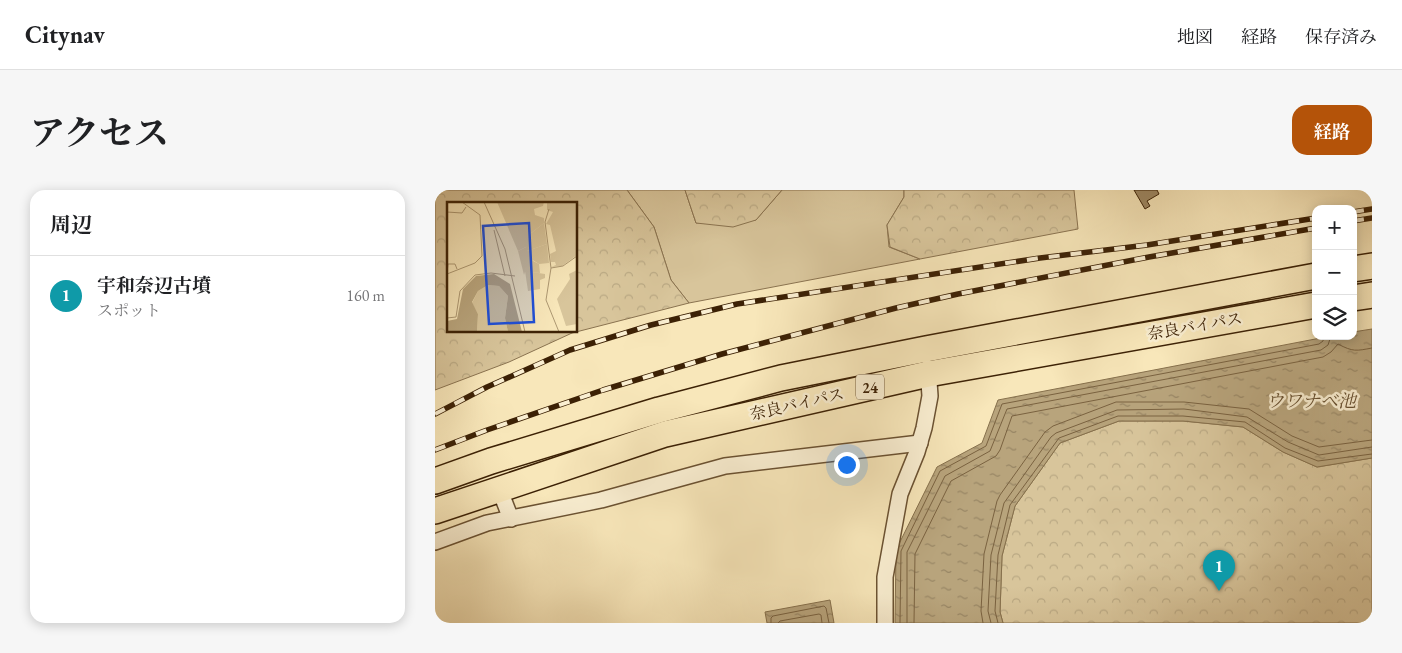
<!DOCTYPE html>
<html lang="ja">
<head>
<meta charset="utf-8">
<style>
	:root { --surface:#fff; --page:#f6f6f6; --text:#202124; --muted:#757577; --line:#e0e0e0; --accent:#b45309 }
	body { margin:0; font-family:"EB Garamond","Noto Serif JP",serif; background:var(--page); color:var(--text) }
	.controls { position:absolute; right:15px; top:15px; display:grid; overflow:hidden; border-radius:10px; box-shadow:0 2px 12px #0003 }
	.controls button { width:45px; height:45px; display:grid; place-items:center; padding:0; border:0; border-bottom:1px solid var(--line); background:var(--surface); color:var(--text); font:25px sans-serif }
	.you { position:absolute; left:411px; top:274px; width:18px; height:18px; margin:-12px; border:4px solid #fff; border-radius:50%; background:#1a73e8; box-shadow:0 0 0 8px #1a73e833 }
	.badge { display:grid; place-items:center; width:32px; height:32px; border-radius:50%; background:var(--accent); color:#fff; font-size:16px; font-weight:700 }
	.pin { position:absolute; translate:-50% -41px; filter:drop-shadow(0 1px 2px #0008) }
	.pin::after { content:''; position:absolute; top:26px; width:18px; height:15px; background:inherit; clip-path:polygon(0 0,100% 0,50% 100%) }
	.list { margin:0; padding:0; list-style:none }
	h2 { display:flex; justify-content:space-between; align-items:center; height:65px; margin:0; padding:0 20px; font-size:21px }
	h2 small { font-size:16px; font-weight:400; color:var(--muted) }
	.list li { display:grid; grid-template-columns:32px 1fr auto; gap:15px; align-items:center; box-sizing:border-box; height:80px; padding:0 20px; border-top:1px solid var(--line) }
	.list b { display:block; font-size:19px; white-space:nowrap }
	.list p { margin:0; font-size:16px; white-space:nowrap; color:var(--muted) }
	.list em { font-size:16px; font-style:normal; color:var(--muted) }
	.icon { flex:none; width:28px; height:28px; fill:none; stroke:currentColor; stroke-width:2; stroke-linecap:round; stroke-linejoin:round }
	.map { position:relative; flex:none; width:937px; height:433px; overflow:hidden; border-radius:15px }
	header { display:flex; align-items:center; gap:30px; box-sizing:border-box; height:70px; padding:0 25px; background:var(--surface); border-bottom:1px solid var(--line) }
	header strong { font-size:24px }
	nav { display:flex; gap:28px; margin-inline-start:auto; font-size:18px }
	.intro { display:flex; align-items:center; justify-content:space-between; box-sizing:border-box; height:120px; padding:0 30px }
	h1 { margin:0; font-size:35px }
	.button { padding:12px 22px; border-radius:15px; background:var(--accent); color:#fff; font-size:18px; font-weight:700 }
	main { display:flex; gap:30px; padding:0 30px }
	aside { flex:1; background:var(--surface); border-radius:15px; box-shadow:0 2px 12px #0003 }
	.map>svg:first-child { display:block }
	.green { fill:#d8c59b; stroke:#8a7350 }
	.forest { fill:url(#forest-crowns); stroke:#8a7350; fill-rule:evenodd }
	.water { fill:url(#water-ripples); stroke:#86704c }
	.lines { fill:none; stroke-linecap:round; stroke-linejoin:round }
	.shore { stroke:#7a6240; stroke-width:1 }
	.building { fill:#9e8863; stroke:#3c2105 }
	.minor-casing { stroke:#6b5232; stroke-width:18 }
	.trunk-casing { stroke:#3c2105; stroke-width:28 }
	.minor { stroke:#faefd2; stroke-width:15 }
	.trunk { stroke:#f8e7ba; stroke-width:25 }
	.rail-casing { stroke:#3c2105; stroke-width:5.5 }
	.rail { stroke:#faefd2; stroke-width:4; stroke-dasharray:11; stroke-linecap:butt }
	.labels { text-anchor:middle; dominant-baseline:central; stroke-width:5; stroke-linejoin:round; paint-order:stroke }
	.shield { fill:#faefd2; stroke:#755f42; stroke-width:1 }
	.shield-label { font-size:15px; font-weight:bold; fill:#3c2105 }
	.street-label { font-size:16px; fill:#3c2105; stroke:#faefd2 }
	.water-label { font-size:18px; font-style:italic; fill:#674f2f; stroke:#faefd2 }
	.inset-road { fill:none; stroke:#ad9872; stroke-width:1 }
	.view { fill:#1d4ed8; fill-opacity:0.15; stroke:#1d4ed8; stroke-width:2.5 }
	.inset-edge { fill:none; stroke:#3c2105; stroke-width:2.5 }
</style>
</head>
<body>
<header>
<strong>Citynav</strong>
<nav><a>地図</a><a>経路</a><a>保存済み</a></nav>
</header>
<div class="intro"><h1>アクセス</h1><a class="button">経路</a></div>
<main>
<aside>
<h2>周辺<small></small></h2>
<ul class="list">
<li><span class="badge" style="background:#0f9aa8">1</span><div><b>宇和奈辺古墳</b><p>スポット</p></div><em>160 m</em></li>
</ul>
</aside>
<div class="map">
<svg width="937" height="433" viewBox="0 0 937 433">
	<defs>
		<pattern id="forest-crowns" width="20" height="18" patternUnits="userSpaceOnUse" patternTransform="scale(1.25)"><rect width="20" height="18" fill="#d8c59b"/><path d="M2 6a3 3 0 1 1 6 0M12 15a3 3 0 1 1 6 0" fill="none" stroke="#baa984"/></pattern>
		<pattern id="water-ripples" width="26" height="14" patternUnits="userSpaceOnUse" patternTransform="scale(1.25)"><rect width="26" height="14" fill="#b8a47c"/><path d="M2 4q2-2 4 0t4 0M15 11q2-2 4 0t4 0" fill="none" stroke="#978564"/></pattern>
	</defs>
	<rect width="100%" height="100%" fill="#f8e7ba"/>
	<filter id="stains"><feTurbulence type="fractalNoise" baseFrequency=".004" numOctaves="4"/><feColorMatrix values="0 0 0 0 .2 0 0 0 0 .09 0 0 0 0 .02 0 0 0 .5 -.17"/></filter>
	<radialGradient id="worn" r=".72"><stop offset=".6" stop-color="#630" stop-opacity="0"/><stop offset="1" stop-color="#630" stop-opacity=".3"/></radialGradient>
	<polygon class="green" points="192,0 250,0 261,33 321,30 347,0 469,0 469,7 452,35 454,57 485,69 254,113 236,90 219,37"/>
	<g class="forest">
		<path d="M0 0H192L219 37 236 90 254 113 137 143 74 172 0 200ZM14 14H141V141H14Z"/>
		<polygon points="250,0 347,0 321,30 298,37 261,33"/>
		<polygon points="469,0 639,0 643,39 485,69 455,57 452,35 469,7"/>
		<polygon points="684,231 748,231 808,237 848,262 882,277 937,268 937,433 568,433 565,422 567,366 580,316 625,253"/>
	</g>
	<g class="water">
		<polygon points="937,139 937,268 882,277 848,262 808,237 748,231 684,231 625,253 580,316 567,366 565,422 568,433 460,433 461,360 502,277 547,253 563,210 896,146 918,146 918,142"/>
		<polygon points="395,410 399,433 332,433 330,422"/>
	</g>
	<g class="lines">
		<g class="shore">
			<polyline points="336,433 336,428 338,426 389,416 391,418 394,433"/>
			<polyline points="343,433 345,431 384,424 386,425 387,433"/>
			<polyline points="465,433 466,361 505,281 551,256 567,214 884,154 888,151 889,146"/>
			<polyline points="472,433 472,362 510,286 555,261 572,219 886,160 893,155 896,146"/>
			<path d="M479 433 480 364 516 291 561 266 565 260 577 226 888 167 896 162 903 154C918 162 921 161 937 158"/>
			<polyline points="548,433 546,421 549,364 562,311 565,305 610,242 618,236 681,212 749,212 814,219 857,246 884,257 937,250"/>
			<polyline points="556,433 553,421 556,365 569,313 616,247 621,243 682,220 749,219 812,227 853,252 884,265 937,257"/>
			<polyline points="563,433 560,421 563,365 575,315 624,248 683,226 748,226 810,232 850,258 883,271 937,264"/>
		</g>
	</g>
	<polygon class="building" points="699,0 722,0 724,4 712,11 715,16 710,19"/>
	<g class="lines">
		<g class="minor-casing">
			<g id="minor">
				<polyline points="64,298 76,329"/>
				<polyline points="0,352 52,333 166,310 290,276 485,253"/>
				<polyline points="450,433 450,387 465,304 482,262 489,238 495,206 493,178"/>
			</g>
		</g>
		<g class="trunk-casing">
			<g id="trunk">
				<polyline points="918,79 937,76"/>
				<polyline points="918,108 937,105"/>
				<polyline points="0,291 56,271 224,220 346,188 491,159 881,86"/>
				<polyline points="0,321 230,244 493,184 881,115"/>
			</g>
		</g>
		<use href="#minor" class="minor"/>
		<use href="#trunk" class="trunk"/>
		<g class="rail-casing">
			<g id="rail">
				<polyline points="918,22 937,19"/>
				<polyline points="918,31 937,28"/>
				<polyline points="0,224 52,197 135,160 216,135 302,114 605,68 712,55 881,28"/>
				<polyline points="0,260 52,240 168,200 287,164 461,118 523,104 714,67 881,38"/>
			</g>
		</g>
		<use href="#rail" class="rail"/>
	</g>
	<g class="labels">
		<rect class="shield" x="421" y="184.5" width="28" height="25" rx="4"/>
		<g class="shield-label">
			<text x="435" y="197">24</text>
		</g>
		<g class="street-label">
			<text transform="translate(760 136) rotate(-10)">奈良バイパス</text>
			<text transform="translate(362 214) rotate(-13)">奈良バイパス</text>
		</g>
		<g class="water-label">
			<text x="876" y="210">ウワナベ池</text>
		</g>
	</g>
	<g transform="translate(12 12)">
		<rect width="130" height="130" fill="#f8e7ba"/>
		<path d="M97 21 100 42 80 49 86 59 92 62 93 71 78 70 77 73 71 49 79 45 83 32Z" fill="#d8c59b"/>
		<path d="M50 0H97L96 4 87 7 88 13 97 16V21L83 32 85 40 79 45 71 49ZM100 0H130V53L115 64 104 65 109 63 108 60H104L103 52 109 49 103 23 99 22 106 10 100 8ZM100 42 102 61 92 62 81 55 80 49ZM130 68V122L119 124 110 97 123 77 122 72ZM78 69 98 72V76L93 78V87L81 89ZM41 83 52 84 61 94 58 116 61 130H30L31 112 25 101 31 89Z" fill="#d8c59b"/>
		<path d="M47 72 63 82 75 130H61L58 116 61 94 52 84 41 83 31 89 25 100 31 112 30 130H0V119L10 117 16 87 29 74Z" fill="#b8a47c"/>
		<path class="inset-road" d="M37 0 58 47 78 130M102 7 98 20 104 66M0 10 15 11 19 5M47 28 58 74M0 71 1 62H8L10 67M0 72 28 61 35 54 33 13 15 0M0 116 9 115 13 89 28 73 44 71 68 74M112 130 99 98 104 66 116 64 130 54"/>
		<path class="view" d="M82 21 87 120 42 122 36 24Z"/>
		<rect width="130" height="130" class="inset-edge"/>
	</g>
	<rect width="100%" height="100%" filter="url(#stains)"/>
	<rect width="100%" height="100%" fill="url(#worn)"/>
</svg>
<div class="controls">
<button>+</button>
<button>−</button>
<button><svg class="icon" aria-label="layers" viewBox="0 0 24 24"><path d="M12 4l9 5-9 5-9-5zM3 14l9 5 9-5"/></svg></button>
</div>
<div class="you"></div>
<div class="pin badge" style="left:784px;top:401px;background:#0f9aa8">1</div>
</div>
</main>
</body>
</html>
